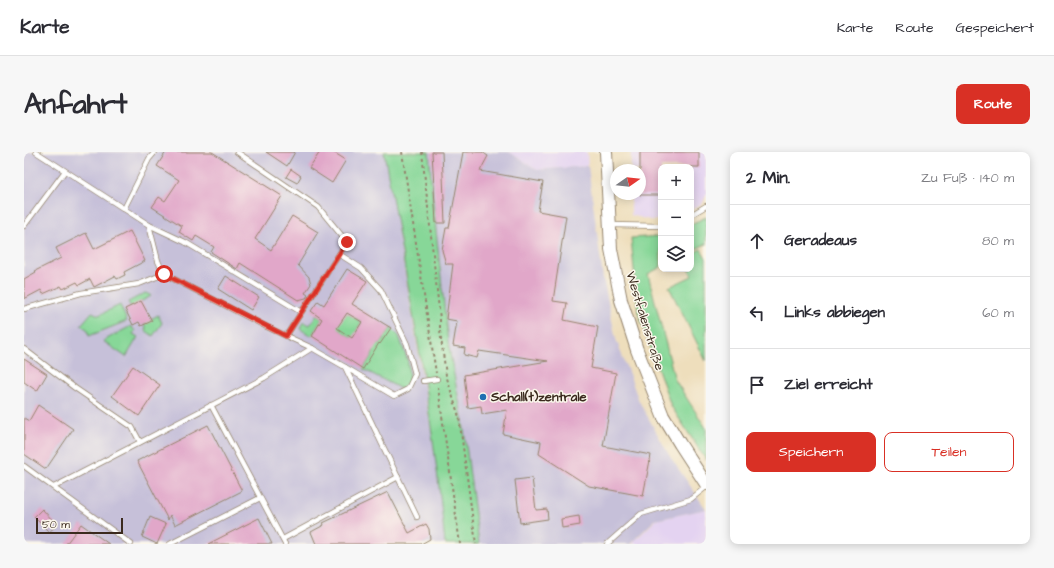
<!DOCTYPE html>
<html lang="de">
<head>
<meta charset="utf-8">
<style>
	:root { --surface:#fff; --page:#f7f7f7; --text:#2b2b33; --muted:#7c7c81; --line:#e1e1e2; --accent:#d93025 }
	body { margin:0; font-family:"Architects Daughter",sans-serif; background:var(--page); color:var(--text) }
	.controls { position:absolute; right:12px; top:12px; display:grid; overflow:hidden; border-radius:8px; box-shadow:0 2px 10px #0003 }
	.controls button { width:36px; height:36px; display:grid; place-items:center; padding:0; border:0; border-bottom:1px solid var(--line); background:var(--surface); color:var(--text); font:20px sans-serif }
	.compass { position:absolute; left:586px; top:12px; width:36px; height:36px; border-radius:50%; background:var(--surface); box-shadow:0 2px 10px #0003; rotate:76deg }
	.scale { position:absolute; left:12px; bottom:10px; width:87px; box-sizing:border-box; padding-left:4px; border:2px solid #3b2a1e; border-top:0; font-size:11px; line-height:14px; white-space:nowrap; color:#3b2a1e; -webkit-text-stroke:3px #fbf7ec; paint-order:stroke }
	.stop { position:absolute; width:12px; height:12px; margin:-9px; border:3px solid #d93025; border-radius:50%; background:#fff }
	.stop.end { background:#d93025; border-color:#fff; box-shadow:0 1px 4px #0008 }
	.list { margin:0; padding:0; list-style:none }
	h2 { display:flex; justify-content:space-between; align-items:center; height:52px; margin:0; padding:0 16px; font-size:17px }
	h2 small { font-size:13px; font-weight:400; color:var(--muted) }
	.list li { display:grid; grid-template-columns:26px 1fr auto; gap:12px; align-items:center; box-sizing:border-box; height:72px; padding:0 16px; border-top:1px solid var(--line) }
	.list b { display:block; font-size:15px; white-space:nowrap }
	.list em { font-size:13px; font-style:normal; color:var(--muted) }
	.actions { display:flex; gap:8px; padding:12px 16px }
	.actions a { flex:1; padding:9px 0; border:1px solid var(--accent); border-radius:8px; text-align:center; font-size:14px; color:var(--accent) }
	.actions .main { background:var(--accent); color:#fff }
	.icon { flex:none; width:22px; height:22px; fill:none; stroke:currentColor; stroke-width:2; stroke-linecap:round; stroke-linejoin:round }
	.map { position:relative; flex:none; width:682px; height:392px; overflow:hidden; border-radius:8px }
	header { display:flex; align-items:center; gap:24px; box-sizing:border-box; height:56px; padding:0 20px; background:var(--surface); border-bottom:1px solid var(--line) }
	header strong { font-size:19px }
	nav { display:flex; gap:22px; margin-inline-start:auto; font-size:14px }
	.intro { display:flex; align-items:center; justify-content:space-between; box-sizing:border-box; height:96px; padding:0 24px }
	h1 { margin:0; font-size:28px }
	.button { padding:10px 18px; border-radius:8px; background:var(--accent); color:#fff; font-size:14px; font-weight:700 }
	main { display:flex; gap:24px; padding:0 24px }
	aside { flex:1; background:var(--surface); border-radius:8px; box-shadow:0 2px 10px #0003 }
	.map>svg:first-child { display:block }
	.built { fill:#e4d3f1 }
	.industrial { fill:#c6c0d9 }
	.green { fill:#87d798; stroke:#61805b }
	.building { fill:#e1a7c9; fill-rule:evenodd }
	.lines { fill:none; stroke-linecap:round; stroke-linejoin:round }
	.service-casing { stroke:#94846d; stroke-width:6 }
	.tertiary-casing { stroke:#94846d; stroke-width:14 }
	.path { stroke:#94846d; stroke-width:2; stroke-dasharray:3 3; stroke-linecap:butt }
	.service { stroke:#fff; stroke-width:4.5 }
	.tertiary { stroke:#fff; stroke-width:12 }
	.route { stroke:#d93025; stroke-width:5 }
	.poi-dot { fill:#1f6fb2; stroke:#fbf7ec; stroke-width:1.5 }
	.labels { text-anchor:middle; dominant-baseline:central; stroke-width:3; stroke-linejoin:round; paint-order:stroke }
	.street-label { font-size:13px; fill:#3b2a1e; stroke:#fbf7ec }
	.poi-label { font-size:13px; font-weight:bold; fill:#3b2a1e; stroke:#fbf7ec; text-anchor:start }
</style>
</head>
<body>
<header>
<strong>Karte</strong>
<nav><a>Karte</a><a>Route</a><a>Gespeichert</a></nav>
</header>
<div class="intro"><h1>Anfahrt</h1><a class="button">Route</a></div>
<main>
<div class="map">
<svg width="682" height="392" viewBox="0 0 682 392">
	<rect width="100%" height="100%" fill="#fbf7ec"/>
	<filter id="ink" filterUnits="userSpaceOnUse"><feTurbulence type="fractalNoise" baseFrequency=".025" numOctaves="2"/><feDisplacementMap in="SourceGraphic" scale="8" xChannelSelector="R" yChannelSelector="G"/><feConvolveMatrix kernelMatrix="1 2 1 2 8 2 1 2 1" color-interpolation-filters="sRGB"/></filter>
	<filter id="wash" filterUnits="userSpaceOnUse"><feTurbulence type="fractalNoise" baseFrequency=".012" numOctaves="4" result="noise"/><feDisplacementMap in="SourceGraphic" scale="16" xChannelSelector="R" yChannelSelector="G"/><feGaussianBlur stdDeviation="0.9" result="paint"/><feColorMatrix in="noise" values="0 0 0 0 0 0 0 0 0 0 0 0 0 0 0 0 0 1.4 0 .05"/><feComposite in="paint" operator="in"/></filter>
	<g filter="url(#wash)">
		<rect width="100%" height="100%" fill="#eedebc"/>
		<g class="built">
			<polygon points="485,0 563,0 564,14 513,18"/>
			<polygon points="607,0 682,0 682,43 679,51 667,58 667,15 637,15 637,68 626,68 607,63 607,42 616,42 616,18 607,18"/>
			<polygon points="682,357 682,392 607,392 632,368"/>
		</g>
		<g class="industrial">
			<polygon points="0,0 360,0 386,150 416,332 421,392 0,392"/>
			<polygon points="405,0 485,0 513,18 564,14 579,126 592,187 615,249 645,303 682,357 631,368 606,392 455,392 439,270 424,191 409,50"/>
		</g>
		<g class="green">
			<path d="M360 0H405L409 50 424 191 439 270 455 392H421C409 260 383 130 360 0Z"/>
			<polygon points="682,65 682,92 667,99 667,72"/>
			<polygon points="637,84 637,115 624,122 651,228 682,276 682,308 647,254 614,160 607,86"/>
			<polygon points="677,97 682,106 682,209 645,135 668,124 665,117 667,117 667,102"/>
			<polygon points="121,141 125,142 127,144 107,155 104,150"/>
			<polygon points="96,153 103,169 65,184 64,178 57,173 68,160 75,163"/>
			<polygon points="323,161 338,170 333,178 356,192 367,176 375,184 384,210 385,229 377,237 339,217 350,200 309,174"/>
			<polygon points="134,163 138,171 129,184 121,178 122,176 120,172 127,167"/>
			<polygon points="293,163 298,167 288,184 276,177 279,170 286,173"/>
			<polygon points="107,174 111,179 109,182 114,185 102,205 79,189"/>
		</g>
		<g id="blocks">
			<g class="building">
				<polygon points="142,0 188,0 258,44 231,87 247,98 268,64 294,80 274,113 285,125 287,132 281,141 284,143 282,146 274,148 216,111 213,117 187,100 190,95 172,84 169,89 155,80 158,74 128,55 135,45 141,49 155,28 133,14"/>
				<polygon points="242,0 271,0 263,14"/>
				<polygon points="296,0 309,0 322,8 308,31 285,16"/>
				<polygon points="408,0 418,0 421,71 412,71"/>
				<polygon points="439,0 458,0 464,4 456,19 519,30 514,59 542,64 529,149 543,151 540,168 574,175 567,216 592,221 579,294 627,303 619,344 565,334 515,302 517,290 479,282 483,258 458,262 457,254 444,256 440,223 524,209 455,199 453,206 440,203 441,196 429,194 433,169 422,167 429,112 422,112 418,98 422,76 425,76"/>
				<polygon points="616,0 675,0 675,15 637,15 637,43 616,43"/>
				<polygon points="267,17 277,24 273,31 262,25"/>
				<polygon points="106,79 121,109 100,120 101,123 93,127 91,124 70,135 66,127 55,133 53,130 39,137 37,134 19,142 17,138 0,147 0,127 12,120 11,119 37,106 32,96 62,81 70,97"/>
				<path d="M323 117 343 129 328 152 367 176 356 192 355 191 339 217 288 184 298 167 287 159 294 149 300 153ZM323 161 338 170 328 186 313 176Z"/>
				<polygon points="202,124 235,145 227,158 194,137"/>
				<polygon points="117,149 128,169 117,174 115,170 109,173 101,157"/>
				<polygon points="0,207 23,222 13,239 0,230"/>
				<polygon points="109,214 136,233 115,264 88,244"/>
				<polygon points="14,253 49,277 22,317 0,302 0,266 5,269"/>
				<polygon points="184,273 218,339 151,373 146,363 144,368 113,309"/>
				<polygon points="508,326 512,358 523,357 524,367 496,371 491,328"/>
				<polygon points="364,340 385,381 402,372 405,377 406,387 397,392 292,392 287,380 300,373 299,371"/>
				<polygon points="18,357 33,373 25,380 10,365"/>
				<polygon points="555,364 556,373 538,376 537,367"/>
				<polygon points="126,365 142,372 133,392 118,385"/>
				<polygon points="235,366 248,392 184,392"/>
				<polygon points="57,372 85,392 42,392"/>
			</g>
		</g>
	</g>
	<g filter="url(#ink)">
		<use href="#blocks" fill-opacity="0" stroke="#94846d" stroke-width="1"/>
		<g class="lines">
			<g class="service-casing">
				<g id="service">
					<polyline points="12,0 125,73 134,109 140,122 243,175 288,196 321,215 393,365"/>
					<polyline points="213,0 294,55 323,90 262,184"/>
					<polyline points="100,57 125,7 131,0"/>
					<polyline points="667,63 682,54"/>
					<polyline points="125,73 161,90 277,160"/>
					<polyline points="587,73 637,74"/>
					<polyline points="0,74 41,19"/>
					<polyline points="315,102 337,116 357,138 383,192 391,222 384,237 370,244 321,215"/>
					<polyline points="0,157 57,141 115,132 140,122"/>
					<polyline points="0,197 51,236 108,275 116,290"/>
					<polyline points="399,229 413,227"/>
					<polyline points="187,253 261,392"/>
					<polyline points="0,314 107,392"/>
					<polyline points="30,335 240,226 288,196"/>
					<polyline points="259,387 374,325"/>
					<polyline points="146,392 236,346"/>
					<polyline points="583,392 617,362 667,347 682,335"/>
				</g>
			</g>
			<g class="tertiary-casing">
				<polyline id="tertiary" points="582,0 587,97 597,148 613,198 639,264 656,292 682,332"/>
			</g>
			<g class="path">
				<polyline points="378,0 412,221"/>
				<polyline points="398,0 416,167 416,179 422,223 435,265 452,392"/>
				<polyline points="414,235 436,392"/>
			</g>
			<use href="#service" class="service"/>
			<use href="#tertiary" class="tertiary"/>
		</g>
	</g>
	<g class="lines" filter="url(#ink)">
		<polyline class="route" points="140,122 262,184 323,90"/>
	</g>
	<circle class="poi-dot" cx="459" cy="245" r="4"/>
	<g class="labels">
		<g class="street-label">
			<text transform="translate(621 169) rotate(73)">Westfalenstraße</text>
		</g>
		<g class="poi-label">
			<text x="467" y="245">Schall(t)zentrale</text>
		</g>
	</g>
</svg>
<div class="controls">
<button>+</button>
<button>−</button>
<button><svg class="icon" aria-label="layers" viewBox="0 0 24 24"><path d="M12 4l9 5-9 5-9-5zM3 14l9 5 9-5"/></svg></button>
</div>
<svg class="compass" viewBox="-18 -18 36 36"><path d="M0-13l5 13h-10z" fill="#e53935"/><path d="M0 13l5-13h-10z" fill="#7c7c81"/></svg>
<div class="scale">50 m</div>
<div class="stop" style="left:140px;top:122px"></div>
<div class="stop end" style="left:323px;top:90px"></div>
</div>
<aside>
<h2>2 Min.<small>Zu Fuß · 140 m</small></h2>
<ul class="list">
<li><svg class="icon" aria-label="ahead" viewBox="0 0 24 24"><path d="M12 20V5M6 11l6-6 6 6"/></svg><div><b>Geradeaus</b></div><em>80 m</em></li>
<li><svg class="icon" aria-label="left" viewBox="0 0 24 24"><path d="M17 20v-9H6M10 6l-5 5 5 5"/></svg><div><b>Links abbiegen</b></div><em>60 m</em></li>
<li><svg class="icon" aria-label="arrive" viewBox="0 0 24 24"><path d="M6 21V4h12l-3 4 3 4H6"/></svg><div><b>Ziel erreicht</b></div></li>
</ul>
<div class="actions"><a class="main">Speichern</a><a>Teilen</a></div>
</aside>
</main>
</body>
</html>
